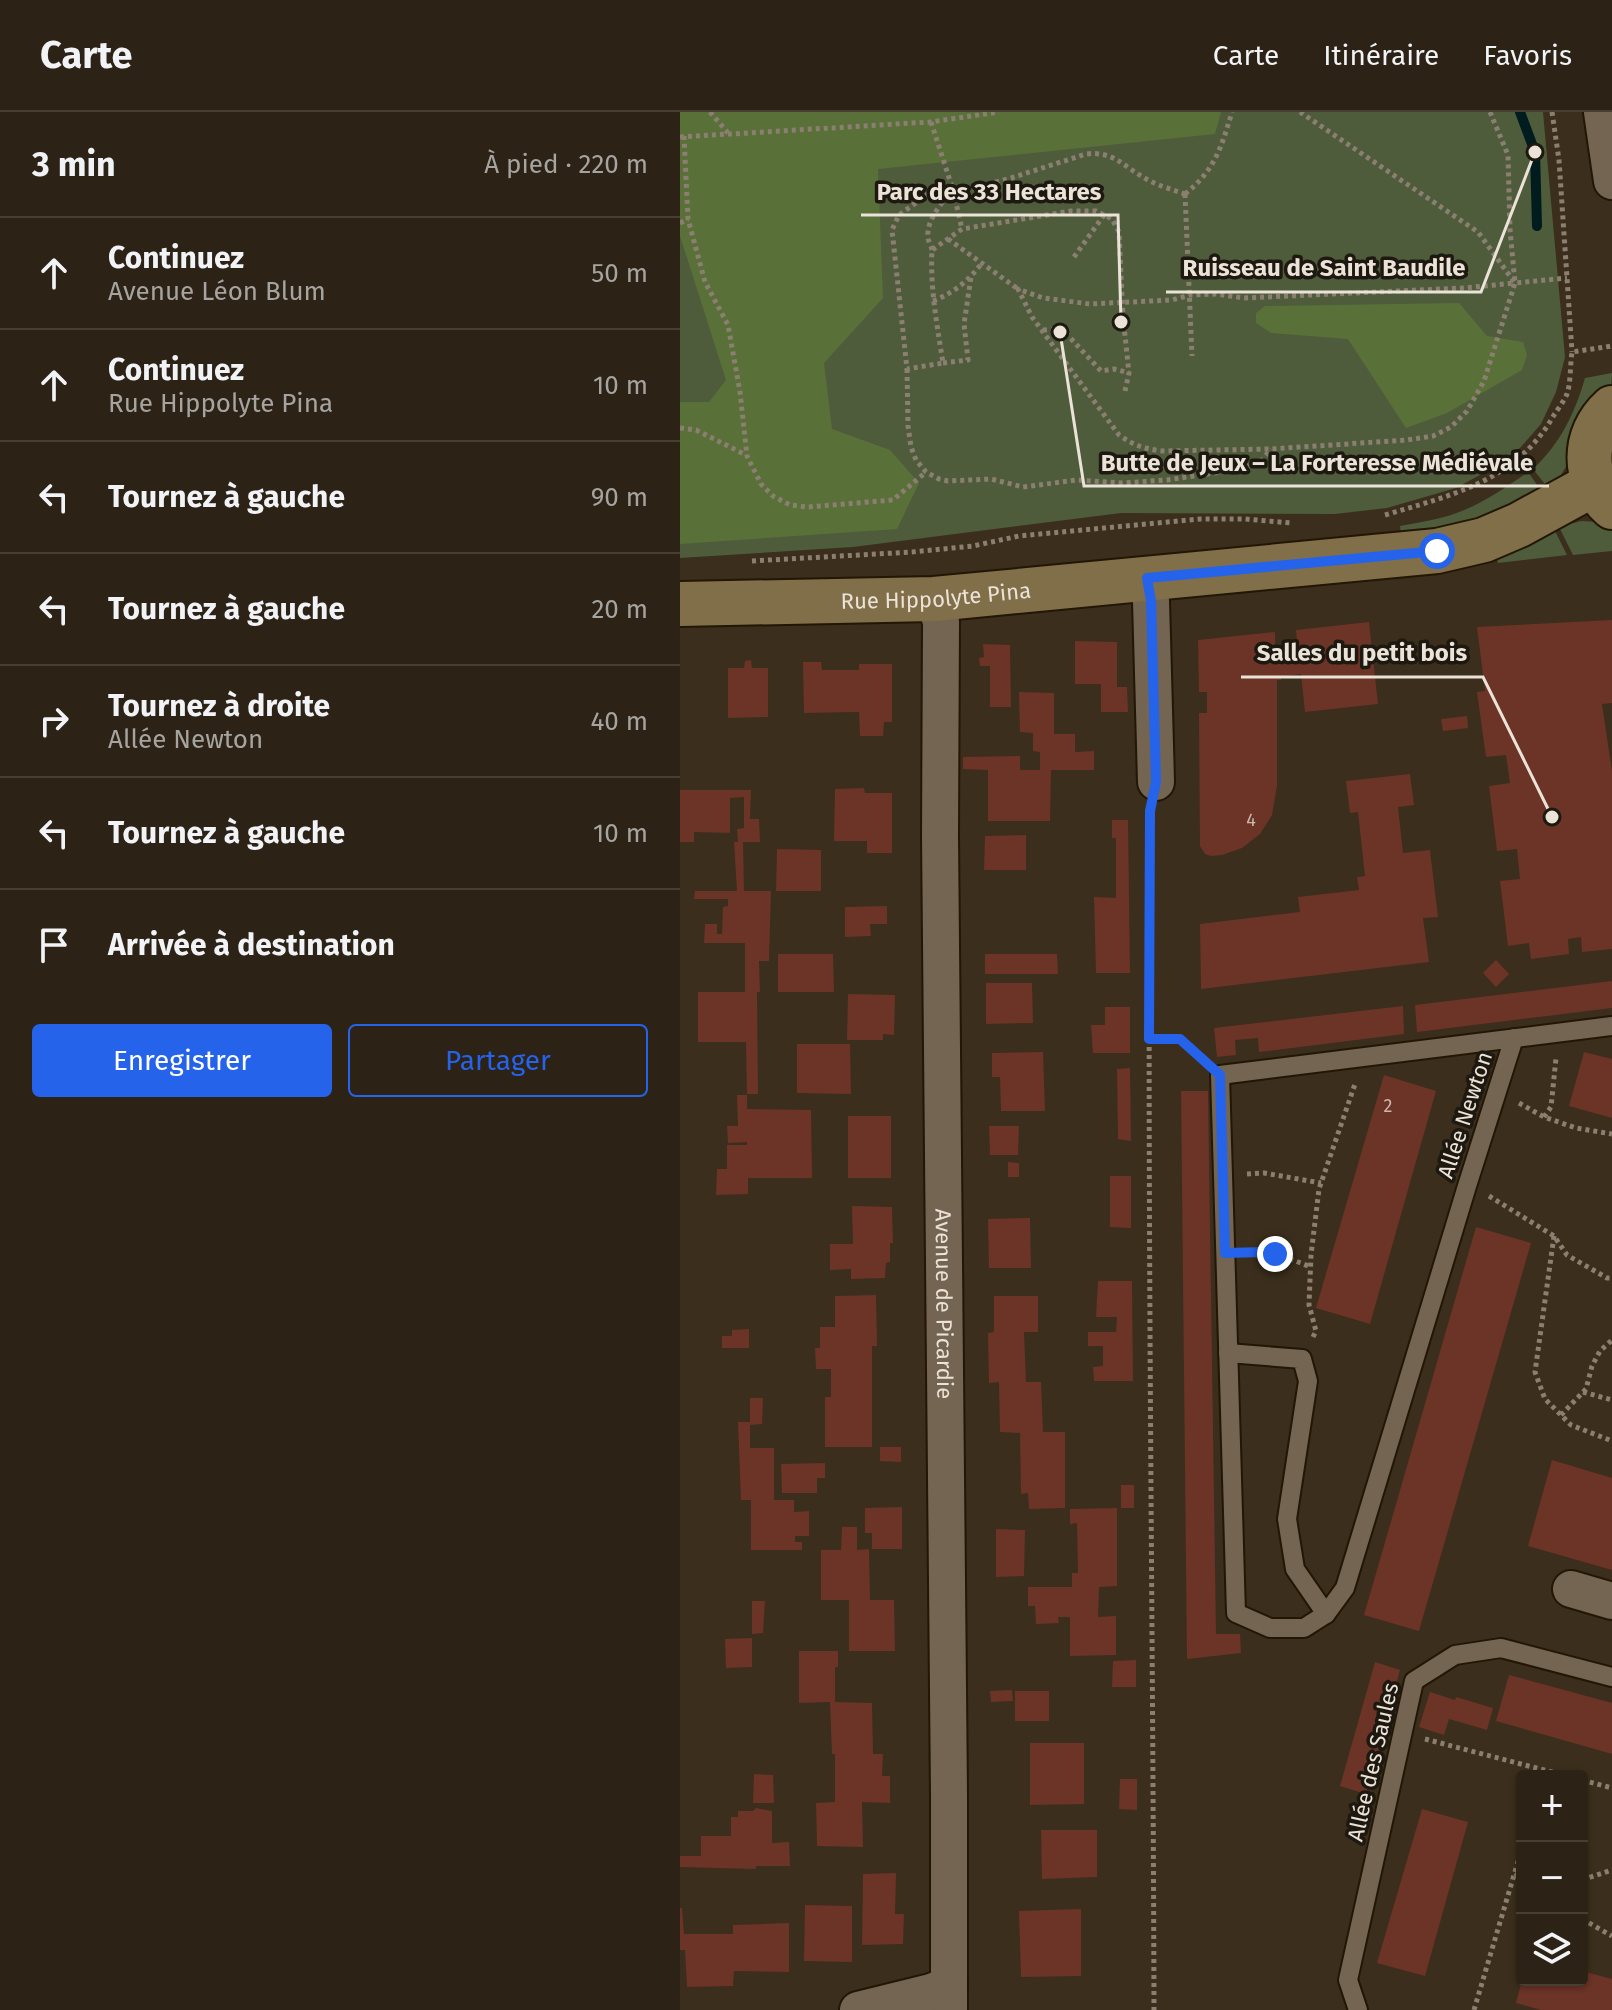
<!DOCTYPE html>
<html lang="fr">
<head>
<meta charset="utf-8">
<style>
	:root { --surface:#2c2215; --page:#342a1e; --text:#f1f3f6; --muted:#a6a4a0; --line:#483f34; --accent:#2563eb }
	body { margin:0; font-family:"Fira Sans",sans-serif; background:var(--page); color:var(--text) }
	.controls { position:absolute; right:24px; bottom:24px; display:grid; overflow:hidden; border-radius:8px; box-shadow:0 2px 6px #0004 }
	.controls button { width:72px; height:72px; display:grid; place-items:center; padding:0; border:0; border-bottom:2px solid var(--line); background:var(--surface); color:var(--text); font:40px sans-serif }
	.stop { position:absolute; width:24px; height:24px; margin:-18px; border:6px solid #2563eb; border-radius:50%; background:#fff }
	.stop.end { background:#2563eb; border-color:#fff; box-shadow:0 2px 8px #0008 }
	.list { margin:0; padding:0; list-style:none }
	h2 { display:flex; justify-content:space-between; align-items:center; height:104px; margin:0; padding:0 32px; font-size:34px }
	h2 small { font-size:26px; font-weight:400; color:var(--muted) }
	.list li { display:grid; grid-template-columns:52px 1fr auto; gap:24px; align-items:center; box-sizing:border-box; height:112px; padding:0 32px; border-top:2px solid var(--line) }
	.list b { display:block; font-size:30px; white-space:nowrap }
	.list p { margin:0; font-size:26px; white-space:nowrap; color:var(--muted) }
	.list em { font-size:26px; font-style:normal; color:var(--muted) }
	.actions { display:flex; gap:16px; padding:24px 32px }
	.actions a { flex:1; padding:18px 0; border:2px solid var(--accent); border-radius:8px; text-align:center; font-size:28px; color:var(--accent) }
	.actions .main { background:var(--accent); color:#fff }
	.icon { flex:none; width:44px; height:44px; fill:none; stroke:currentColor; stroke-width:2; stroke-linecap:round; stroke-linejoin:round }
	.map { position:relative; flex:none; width:932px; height:1898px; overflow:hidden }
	header { display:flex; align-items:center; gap:48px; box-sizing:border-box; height:112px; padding:0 40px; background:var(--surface); border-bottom:2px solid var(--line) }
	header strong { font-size:38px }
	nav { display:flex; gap:44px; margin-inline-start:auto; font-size:28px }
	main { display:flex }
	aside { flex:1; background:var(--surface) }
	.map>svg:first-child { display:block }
	.green { fill:#4e5c3b }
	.forest { fill:#5a7039 }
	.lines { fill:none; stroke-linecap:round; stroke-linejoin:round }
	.stream { stroke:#011c1f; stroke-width:10 }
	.building { fill:#6c3327 }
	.lane-casing { stroke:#221605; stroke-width:22 }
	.street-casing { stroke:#221605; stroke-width:40 }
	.secondary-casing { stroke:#221605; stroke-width:48 }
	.path { stroke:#8a7f70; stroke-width:5; stroke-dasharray:4 4; stroke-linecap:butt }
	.lane { stroke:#736551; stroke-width:18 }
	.street { stroke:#736551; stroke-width:36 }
	.secondary { stroke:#816f49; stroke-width:44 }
	.route { stroke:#2563eb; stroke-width:10 }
	.labels { text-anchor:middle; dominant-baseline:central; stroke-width:7; stroke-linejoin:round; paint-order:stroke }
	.number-label { font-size:18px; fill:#cbb7ac }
	.street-label { font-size:22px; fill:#ebe3d8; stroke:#1d1810 }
	.leader { fill:none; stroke:#ebe3d8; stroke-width:3 }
	.callout-dot { fill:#ebe3d8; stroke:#1d1810; stroke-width:3 }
	.callout-label { font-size:24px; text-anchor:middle; font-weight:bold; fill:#ebe3d8; stroke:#1d1810; stroke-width:7; stroke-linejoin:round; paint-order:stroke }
</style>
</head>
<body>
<header>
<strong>Carte</strong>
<nav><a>Carte</a><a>Itinéraire</a><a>Favoris</a></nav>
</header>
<main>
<aside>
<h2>3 min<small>À pied · 220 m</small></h2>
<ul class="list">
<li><svg class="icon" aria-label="ahead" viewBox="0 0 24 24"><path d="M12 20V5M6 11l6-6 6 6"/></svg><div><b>Continuez</b><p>Avenue Léon Blum</p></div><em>50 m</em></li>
<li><svg class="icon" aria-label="ahead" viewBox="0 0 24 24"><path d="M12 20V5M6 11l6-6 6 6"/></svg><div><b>Continuez</b><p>Rue Hippolyte Pina</p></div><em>10 m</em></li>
<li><svg class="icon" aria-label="left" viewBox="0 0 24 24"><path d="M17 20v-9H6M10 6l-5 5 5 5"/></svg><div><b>Tournez à gauche</b></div><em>90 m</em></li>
<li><svg class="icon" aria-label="left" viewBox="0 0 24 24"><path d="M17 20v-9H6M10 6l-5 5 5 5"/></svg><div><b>Tournez à gauche</b></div><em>20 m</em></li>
<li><svg class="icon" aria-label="right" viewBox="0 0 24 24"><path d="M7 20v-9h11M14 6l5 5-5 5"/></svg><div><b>Tournez à droite</b><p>Allée Newton</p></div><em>40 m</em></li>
<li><svg class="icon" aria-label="left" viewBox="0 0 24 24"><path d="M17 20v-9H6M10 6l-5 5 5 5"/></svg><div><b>Tournez à gauche</b></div><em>10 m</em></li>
<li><svg class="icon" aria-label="arrive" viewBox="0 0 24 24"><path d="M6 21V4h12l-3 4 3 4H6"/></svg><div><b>Arrivée à destination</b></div></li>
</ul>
<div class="actions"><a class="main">Enregistrer</a><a>Partager</a></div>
</aside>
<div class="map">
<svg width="932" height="1898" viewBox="0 0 932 1898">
	<rect width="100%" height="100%" fill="#3b2e1c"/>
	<g class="green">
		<polygon points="0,0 863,0 885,245 876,280 861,312 840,336 811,357 776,376 707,396 655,402 441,401 173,435 0,446"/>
		<path d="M932 261 931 278 881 363 872 373 868 376 853 357C880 332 895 301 905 266Z"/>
		<path d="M848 360 862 380 782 415 721 423 720 414C734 411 749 409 764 405 794 397 822 378 848 360Z"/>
		<polygon points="901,409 920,410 932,413 932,439 893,443 879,415"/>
		<polygon points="874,417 887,443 818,451 817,445"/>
	</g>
	<g class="forest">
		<polygon points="0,0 541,0 535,22 198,57 203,186 144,251 152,317 210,338 239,371 217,417 0,432 0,290 29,290 46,268 0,124"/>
		<polygon points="779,191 807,224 843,230 847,243 842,258 767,301 726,316 668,227 591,221 576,211 576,201 585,194"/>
	</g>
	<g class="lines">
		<polyline class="stream" points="840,0 855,40 857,114"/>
	</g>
	<g class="building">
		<polygon points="932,508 932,591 922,592 932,659 932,837 902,840 901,825 888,827 889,842 851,847 849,831 828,834 820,769 840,767 837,737 817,739 809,674 830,671 826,643 806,645 797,580 805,579 797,515"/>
		<polygon points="689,510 698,592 625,600 621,562 601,565 601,568 597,568 597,674 592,703 580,722 562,736 542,743 531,744 525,742 520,734 519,601 527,601 527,580 519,580 518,528 595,520 595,544 618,542 616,518"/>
		<polygon points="395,529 437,530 437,575 447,575 448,600 421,600 421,572 395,572"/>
		<polygon points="303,532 330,533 331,595 310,595 310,554 300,554 299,546 304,545"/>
		<polygon points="71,548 72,556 88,556 88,605 48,606 48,556 64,556 65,549"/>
		<polygon points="123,550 141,550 142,558 179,558 179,552 212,552 212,610 204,610 203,624 180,624 179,600 124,601"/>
		<polygon points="339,580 374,581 374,622 395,622 395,640 414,639 414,658 371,658 370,709 308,709 308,658 283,657 283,645 340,644 340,658 360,658 360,640 353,639 353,621 340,620"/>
		<polygon points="787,604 788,616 763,619 761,607"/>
		<polygon points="730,662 734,693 718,695 723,741 750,738 758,805 743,806 749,850 521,877 520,812 620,800 618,785 679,778 677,765 685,764 678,700 670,701 666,669"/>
		<polygon points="184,676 185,681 212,681 212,741 187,741 187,729 154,729 155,677"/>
		<polygon points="0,678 71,678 70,707 79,707 80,730 63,730 64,779 91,779 89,849 79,849 80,880 77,880 78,982 67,982 66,930 18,930 18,880 65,880 65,831 24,831 25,812 37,812 37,822 42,822 43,795 48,794 48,787 14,787 15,779 57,779 54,730 58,730 57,717 64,716 64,685 50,686 50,721 14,720 14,730 0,730"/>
		<polygon points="432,708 448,708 450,861 416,861 414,785 436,786 436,726 432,726"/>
		<polygon points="346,723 346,758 304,758 305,724"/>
		<polygon points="97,737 141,738 141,779 96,779"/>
		<polygon points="207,794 207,812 190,812 191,824 165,825 165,795"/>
		<polygon points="98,842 153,842 154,880 98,880"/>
		<polygon points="305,842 377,842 378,862 305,862"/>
		<polygon points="816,848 829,862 816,875 803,861"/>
		<polygon points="932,869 932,896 737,920 735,893"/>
		<polygon points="306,871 352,871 353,911 306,912"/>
		<polygon points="168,882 215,883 214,923 203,922 203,928 167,928"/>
		<polygon points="723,894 724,922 579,940 578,926 555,928 556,943 537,945 534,916"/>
		<polygon points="425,895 450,895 450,941 413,941 411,913 425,913"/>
		<polygon points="117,932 170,932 171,982 117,981"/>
		<polygon points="363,940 365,999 321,999 320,965 312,965 312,941"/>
		<polygon points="904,940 932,947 932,1006 889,994"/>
		<polygon points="450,956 451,1029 438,1027 437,957"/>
		<polygon points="704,963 756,979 690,1212 636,1196"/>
		<polygon points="501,979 528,979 536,1522 560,1522 561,1541 507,1547"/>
		<polygon points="57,983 67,983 67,997 131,998 132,1066 68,1066 68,1082 36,1083 37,1057 47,1057 47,1033 67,1033 67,1030 48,1031 47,1014 58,1014"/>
		<rect x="168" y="1004" width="43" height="62"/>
		<polygon points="309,1014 339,1014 338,1043 310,1043"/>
		<polygon points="328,1050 339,1051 339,1065 328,1065"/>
		<polygon points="430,1064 451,1064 451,1116 430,1115"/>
		<polygon points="172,1094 212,1095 213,1131 210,1131 210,1150 206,1151 205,1166 171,1167 171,1157 150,1158 150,1132 173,1132"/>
		<polygon points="350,1106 351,1156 309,1156 308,1107"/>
		<polygon points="796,1115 851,1131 739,1519 684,1503"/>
		<polygon points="418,1169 452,1169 453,1269 414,1269 413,1255 423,1254 423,1234 408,1234 408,1220 436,1220 437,1205 416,1205"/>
		<polygon points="196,1183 197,1234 192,1234 192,1335 145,1335 145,1285 151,1285 151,1257 136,1257 135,1236 140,1236 140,1215 155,1215 155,1184"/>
		<polygon points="314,1184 358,1184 358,1220 344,1220 346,1270 361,1270 363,1320 385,1320 385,1396 349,1397 348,1381 341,1382 340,1321 320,1320 319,1270 309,1271 308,1221 314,1220"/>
		<polygon points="69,1217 69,1236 42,1236 42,1224 52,1224 52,1218"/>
		<polygon points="70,1286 83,1286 82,1312 70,1313 70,1336 94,1336 94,1388 114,1388 114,1400 129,1399 129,1424 115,1424 115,1430 122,1430 122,1438 71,1438 71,1388 61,1388 58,1310 70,1310"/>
		<polygon points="200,1335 221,1335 221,1350 200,1349"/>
		<polygon points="872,1348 932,1366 932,1458 848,1434"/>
		<polygon points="145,1351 145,1366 137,1366 137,1381 102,1381 101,1352"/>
		<rect x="441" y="1373" width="13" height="23"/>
		<polygon points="222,1395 222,1437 192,1437 192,1421 185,1421 185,1396"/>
		<polygon points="437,1396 437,1474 419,1475 418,1505 436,1504 436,1543 390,1544 390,1505 378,1505 379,1511 356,1512 355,1494 348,1494 348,1475 392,1475 392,1461 398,1461 397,1411 390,1412 390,1397"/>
		<polygon points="162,1415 177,1415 177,1438 189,1437 190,1488 214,1488 215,1539 169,1539 169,1488 141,1488 141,1438 161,1438"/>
		<polygon points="316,1417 345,1418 344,1464 316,1465"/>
		<polygon points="72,1489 85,1489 83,1521 72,1522"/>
		<polygon points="72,1526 72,1555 46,1556 45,1527"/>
		<polygon points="119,1539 158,1539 158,1555 155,1555 155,1590 192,1591 193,1642 203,1642 202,1664 210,1664 210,1691 182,1690 183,1735 137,1734 136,1691 155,1690 155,1642 152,1642 150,1590 119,1591"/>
		<polygon points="456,1548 456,1575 432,1575 433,1549"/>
		<polygon points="695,1550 720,1558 686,1682 660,1674"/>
		<polygon points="829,1563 932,1591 932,1642 816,1609"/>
		<polygon points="332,1578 333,1589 311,1590 310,1579"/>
		<rect x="335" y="1579" width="34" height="30"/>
		<polygon points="750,1580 775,1588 776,1585 813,1596 807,1618 769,1607 764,1623 739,1615"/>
		<polygon points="350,1631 404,1631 404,1692 350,1693"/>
		<polygon points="74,1662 93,1663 94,1691 73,1691"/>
		<polygon points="440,1667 457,1667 457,1698 439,1697"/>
		<polygon points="76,1696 92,1699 92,1731 109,1730 110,1754 76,1754 76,1757 0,1755 0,1744 21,1744 21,1724 51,1724 51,1705 58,1705 58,1699 73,1699"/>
		<polygon points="742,1697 788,1710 745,1864 697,1851"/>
		<polygon points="361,1718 417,1718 417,1765 362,1767"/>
		<polygon points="216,1761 215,1802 224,1802 223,1832 182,1833 183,1762"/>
		<polygon points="125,1793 172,1794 172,1850 124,1849"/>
		<polygon points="0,1796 2,1796 4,1822 53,1822 53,1813 109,1811 109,1860 54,1859 53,1874 7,1875 5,1838 0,1838"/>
		<polygon points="401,1797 401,1864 341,1865 339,1799"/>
		<polygon points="902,1859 932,1867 932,1898 861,1898 836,1891 842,1868 902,1868"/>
	</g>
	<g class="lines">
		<g class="lane-casing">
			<g id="lane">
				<path d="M834 926 787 1074 665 1476 646 1502 624 1516H590L556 1501 540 963C670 946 801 930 932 914"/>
				<polyline points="548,1241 622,1247 628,1269 607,1407 615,1457 646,1502"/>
				<polyline points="678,1898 668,1868 734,1569 775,1543 821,1536 932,1565"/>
			</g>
		</g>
		<g class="street-casing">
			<g id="street">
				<polyline points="922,0 932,69"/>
				<polyline points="467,466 471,489 476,670"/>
				<path id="s1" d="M254 487 261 510 260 724 269 1683V1898"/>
				<polyline points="891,1477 932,1489"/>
				<polyline points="178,1898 251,1880 269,1873"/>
			</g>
		</g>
		<g class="secondary-casing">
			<g id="secondary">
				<path d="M932 296C902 323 902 368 932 395"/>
				<path id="s2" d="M0 492 254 487 757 439 804 428 839 413 914 372"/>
			</g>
		</g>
		<g class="path">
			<polyline points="30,0 48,21"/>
			<polyline points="620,0 798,120 835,171 887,166"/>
			<path d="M810 0 828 43 830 118 835 171 804 269 787 299 771 315 753 324 727 328 591 337 482 339C465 337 453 333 439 323L352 205 338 177 363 186 410 192 492 188 510 183 536 182 564 186 784 176 835 171"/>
			<polyline points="872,0 879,48 892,240"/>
			<polyline points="251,10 273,78 282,117"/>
			<polyline points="4,24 8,107 25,170 48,213 60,280 67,344 81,372 93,384 110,393 128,395 213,388 246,360"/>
			<polyline points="0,25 250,10 319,0"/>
			<polyline points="505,82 512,244"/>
			<path d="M505 82C535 58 541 36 552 0"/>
			<polyline points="0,111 8,107"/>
			<polyline points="268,127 338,177"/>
			<path d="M252 138C251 133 248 129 248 125 246 109 262 90 272 79"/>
			<polyline points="394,145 424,103"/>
			<path d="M253 189C274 181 289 168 302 151"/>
			<polyline points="363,218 382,217 421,259 434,257 449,261"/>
			<polyline points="263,251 288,248 284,212 291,165"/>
			<polyline points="227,257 228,314 231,335 236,348 246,360 259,367 268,369 311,367 343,375 397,368 442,371 487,368 561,357 582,348 591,337"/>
			<path d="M445 279 449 261 443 205 439 120 432 107 416 99H391L282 117 252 138C250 176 257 213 263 251L227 257 212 118 219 103 251 80 287 78 331 66 406 42C433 39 442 53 463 65 475 73 491 77 505 82"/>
			<polyline points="0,316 16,318 66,343"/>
			<path d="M705 403C772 383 837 369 874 303 878 297 884 289 887 282 891 270 890 253 892 240L932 234"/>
			<polyline points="72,449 232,440 293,434 339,424 520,407 565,407 611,411"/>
			<path d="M470 703C467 1101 473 1500 474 1898"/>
			<polyline points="469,927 500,927 521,946"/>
			<polyline points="839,991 864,1005 896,1016 932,1022"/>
			<polyline points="864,1005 871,995 876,946"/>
			<polyline points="567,1062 584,1061 641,1071"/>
			<polyline points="809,1084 874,1124 887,1143 927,1166 932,1166"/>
			<polyline points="874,1124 855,1260 865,1287 891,1313 932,1329"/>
			<path d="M570 1140C592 1140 611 1147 631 1155"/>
			<polyline points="633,1225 636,1219 629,1193 631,1143 639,1077 675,972"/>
			<polyline points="903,1280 932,1288"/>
			<polyline points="881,1303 906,1277 912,1254 920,1239 932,1228"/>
			<polyline points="745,1627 887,1664"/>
			<polyline points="902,1668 932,1676"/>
			<polyline points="835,1761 842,1766"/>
			<polyline points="902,1768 932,1758"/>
			<polyline points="902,1807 932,1824"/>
			<polyline points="794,1898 842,1736"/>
		</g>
		<use href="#lane" class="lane"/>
		<use href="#street" class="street"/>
		<use href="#secondary" class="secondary"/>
	</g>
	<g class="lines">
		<polyline class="route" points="595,1142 585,1140 545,1141 540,963 500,927 469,927 470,699 476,670 471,489 467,466 757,439"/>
	</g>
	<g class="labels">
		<g class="number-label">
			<text x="571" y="708">4</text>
			<text x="708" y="994">2</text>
		</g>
		<g class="street-label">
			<text stroke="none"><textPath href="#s2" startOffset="256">Rue Hippolyte Pina</textPath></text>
			<text transform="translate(785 1003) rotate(-72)">Allée Newton</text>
			<text stroke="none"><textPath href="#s1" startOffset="706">Avenue de Picardie</textPath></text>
			<text transform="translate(693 1650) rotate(-77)">Allée des Saules</text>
		</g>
	</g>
	<path class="leader" d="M441 210L438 103H181M855 40L801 180H486M380 220L404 374H869M872 705L803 565H561"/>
	<g class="callout-dot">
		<circle cx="441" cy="210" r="8"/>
		<circle cx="855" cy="40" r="8"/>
		<circle cx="380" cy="220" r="8"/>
		<circle cx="872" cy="705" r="8"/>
	</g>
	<g class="callout-label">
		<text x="309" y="88">Parc des 33 Hectares</text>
		<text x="644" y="164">Ruisseau de Saint Baudile</text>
		<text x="637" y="359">Butte de Jeux – La Forteresse Médiévale</text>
		<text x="682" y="549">Salles du petit bois</text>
	</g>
</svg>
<div class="controls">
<button>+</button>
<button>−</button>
<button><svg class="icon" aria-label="layers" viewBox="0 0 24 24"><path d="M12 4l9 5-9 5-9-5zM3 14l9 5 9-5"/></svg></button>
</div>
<div class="stop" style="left:757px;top:439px"></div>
<div class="stop end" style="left:595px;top:1142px"></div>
</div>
</main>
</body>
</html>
